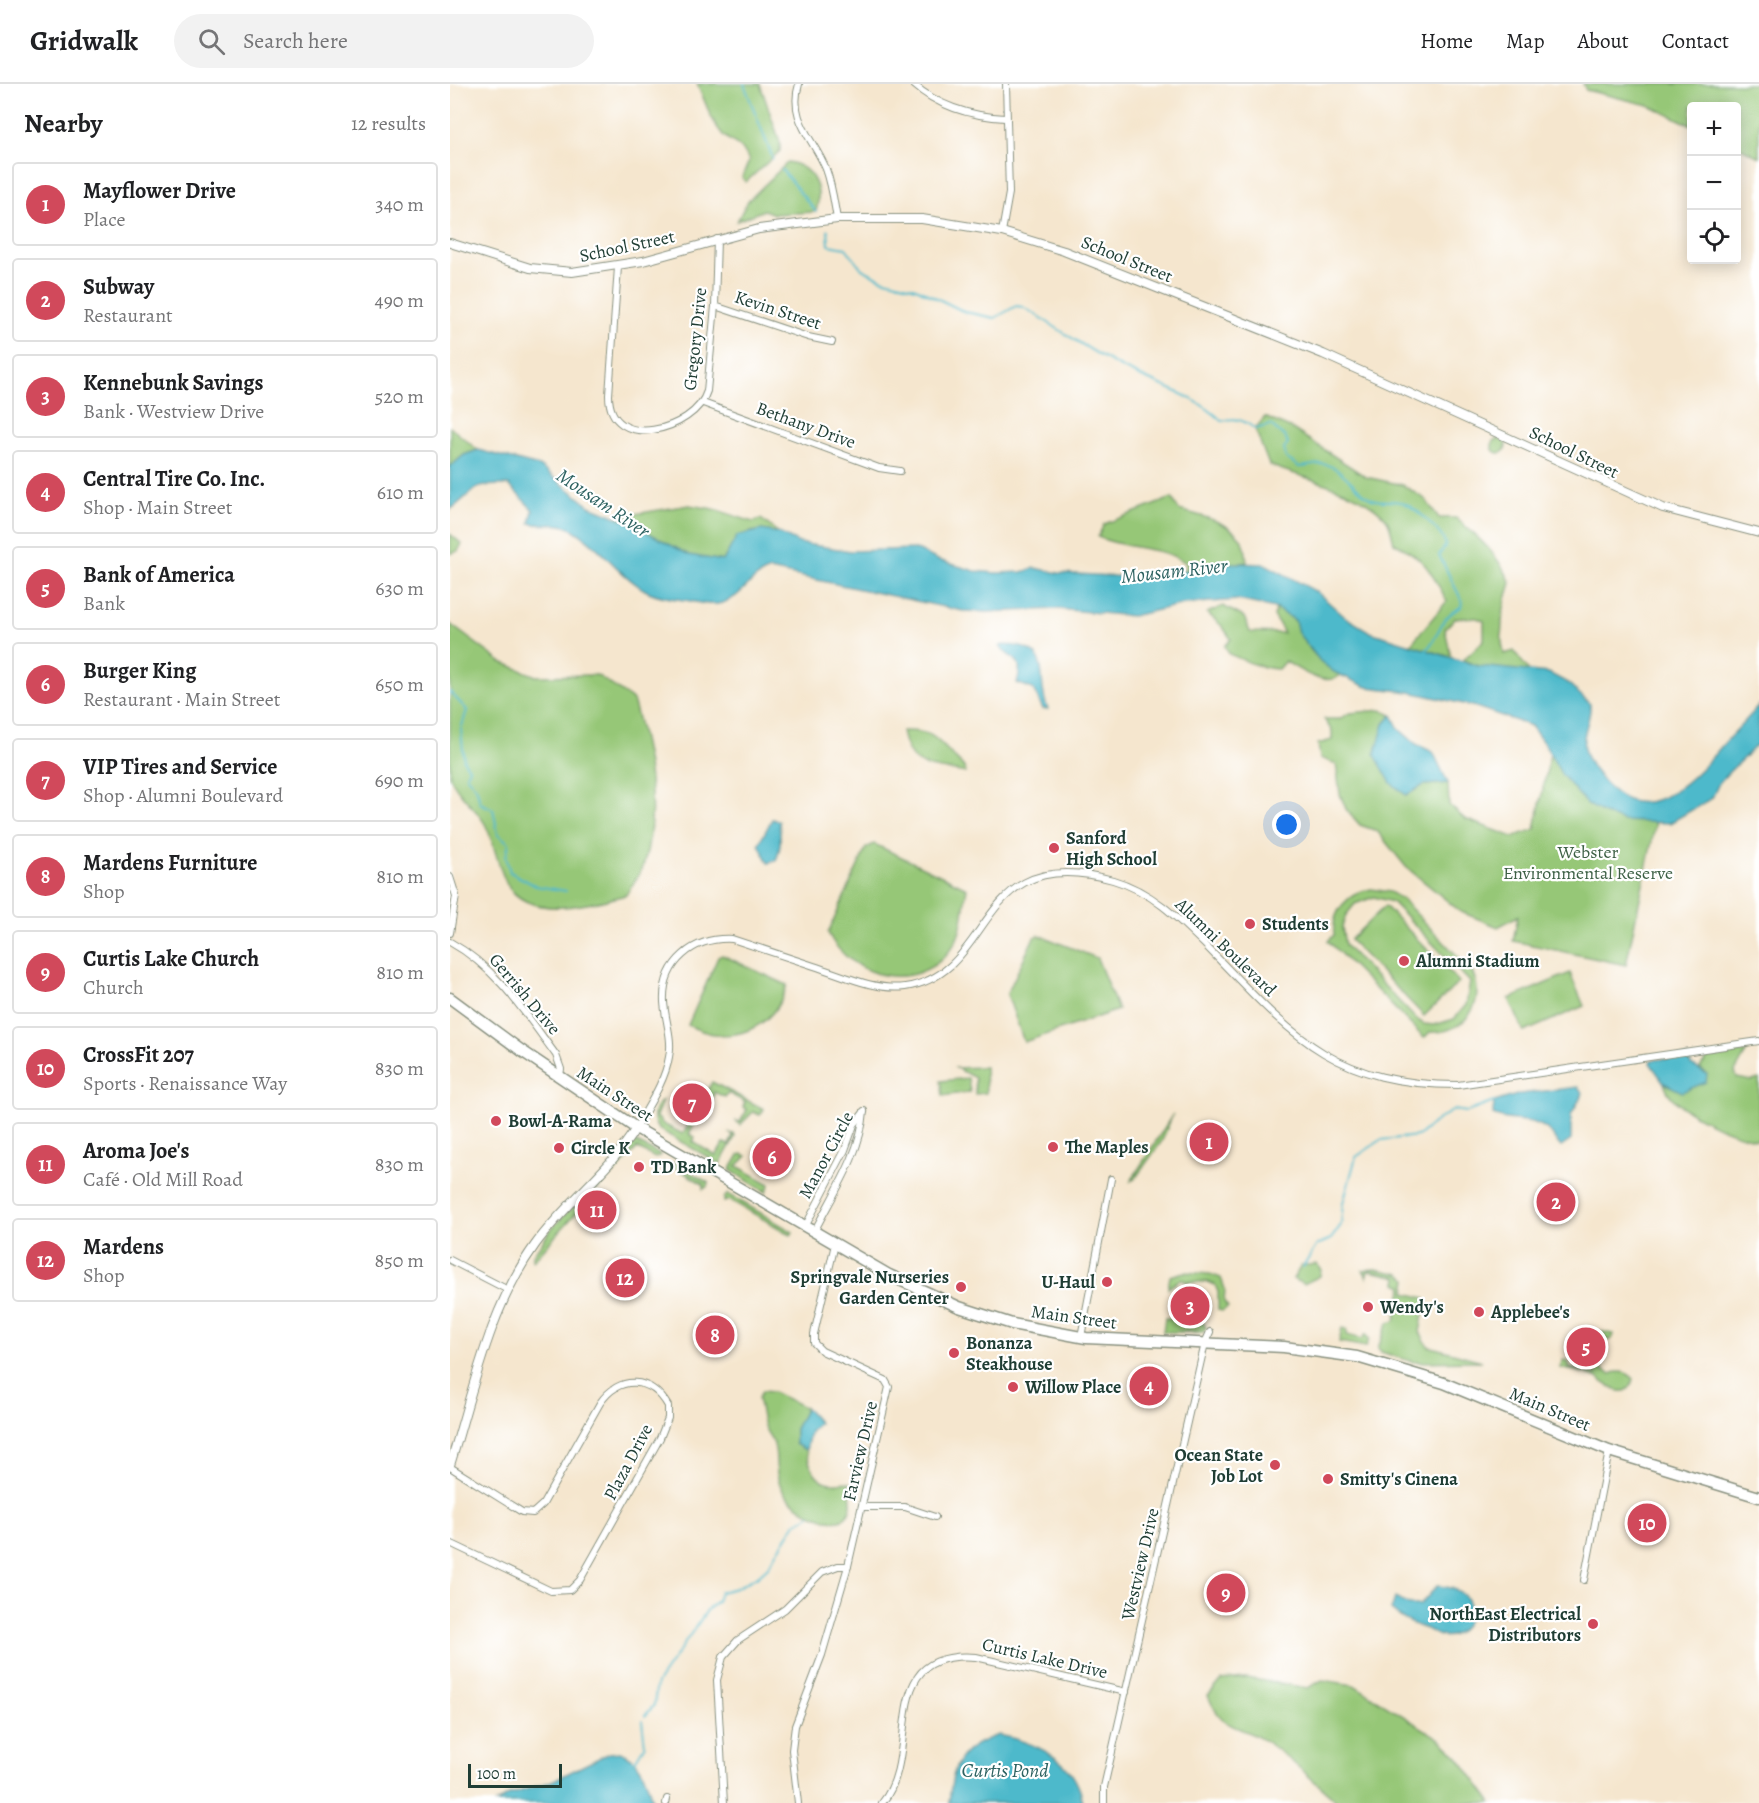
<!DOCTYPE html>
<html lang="en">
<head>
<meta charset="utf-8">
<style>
	:root { --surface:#fff; --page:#f2f2f2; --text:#202124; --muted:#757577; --line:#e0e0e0; --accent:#d1495b }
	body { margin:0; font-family:Alegreya,serif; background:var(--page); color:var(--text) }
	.controls { position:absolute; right:18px; top:18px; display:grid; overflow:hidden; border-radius:6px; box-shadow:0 3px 15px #0003 }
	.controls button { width:54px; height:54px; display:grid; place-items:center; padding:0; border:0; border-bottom:2px solid var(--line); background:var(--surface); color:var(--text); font:30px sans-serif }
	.scale { position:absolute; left:18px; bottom:15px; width:94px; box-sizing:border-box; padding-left:6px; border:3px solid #1f3d34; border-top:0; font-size:16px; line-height:21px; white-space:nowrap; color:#1f3d34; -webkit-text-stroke:4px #fff; paint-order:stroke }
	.you { position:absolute; left:837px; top:741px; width:21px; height:21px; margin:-15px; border:4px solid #fff; border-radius:50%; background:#1a73e8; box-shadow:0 0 0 9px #1a73e833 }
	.badge { display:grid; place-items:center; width:39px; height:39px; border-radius:50%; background:var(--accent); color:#fff; font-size:20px; font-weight:700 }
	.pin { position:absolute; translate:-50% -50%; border:3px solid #fff; box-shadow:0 2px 6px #0006 }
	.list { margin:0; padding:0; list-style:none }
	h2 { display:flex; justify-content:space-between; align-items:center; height:78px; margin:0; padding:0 24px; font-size:26px }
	h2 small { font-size:20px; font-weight:400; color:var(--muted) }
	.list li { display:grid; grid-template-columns:39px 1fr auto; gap:18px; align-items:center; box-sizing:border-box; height:84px; margin:0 12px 12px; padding:0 12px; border:2px solid var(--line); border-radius:6px }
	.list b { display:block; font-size:22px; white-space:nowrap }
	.list p { margin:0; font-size:20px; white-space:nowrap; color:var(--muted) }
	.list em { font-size:20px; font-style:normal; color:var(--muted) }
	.icon { flex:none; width:33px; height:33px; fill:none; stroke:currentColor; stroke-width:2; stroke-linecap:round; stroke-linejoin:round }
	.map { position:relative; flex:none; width:1309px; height:1719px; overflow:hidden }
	header { display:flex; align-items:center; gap:36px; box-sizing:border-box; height:84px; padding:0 30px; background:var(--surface); border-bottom:2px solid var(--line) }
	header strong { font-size:28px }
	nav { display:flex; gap:33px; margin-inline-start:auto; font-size:21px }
	.search { width:420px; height:54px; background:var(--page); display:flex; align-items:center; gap:15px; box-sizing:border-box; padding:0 21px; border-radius:33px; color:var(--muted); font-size:22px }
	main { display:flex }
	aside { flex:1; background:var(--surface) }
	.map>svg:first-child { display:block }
	.green { fill:#96c777; stroke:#5a8256; stroke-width:1.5; fill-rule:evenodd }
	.water { fill:#4eb9cb; stroke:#367b80; stroke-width:1.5 }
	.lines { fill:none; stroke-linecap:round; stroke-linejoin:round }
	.stream { stroke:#4eb9cb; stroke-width:2 }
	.minor-casing { stroke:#8a9281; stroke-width:8 }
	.tertiary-casing { stroke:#8a9281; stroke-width:10 }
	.trunk-casing { stroke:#8a9281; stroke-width:13 }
	.minor { stroke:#fff; stroke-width:6 }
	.tertiary { stroke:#fff; stroke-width:8 }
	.trunk { stroke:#fff; stroke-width:10 }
	.poi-dot { fill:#d1495b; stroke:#fff; stroke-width:2 }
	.labels { text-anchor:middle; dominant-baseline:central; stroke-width:4.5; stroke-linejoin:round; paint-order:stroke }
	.street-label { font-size:18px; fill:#1f3d34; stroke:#fff }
	.poi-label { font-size:18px; font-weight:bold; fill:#1f3d34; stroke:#fff; text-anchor:start }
	.park-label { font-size:18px; fill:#3d6045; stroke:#fff }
	.water-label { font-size:20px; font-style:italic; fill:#2d6261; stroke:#fff }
</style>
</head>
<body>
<header>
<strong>Gridwalk</strong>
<div class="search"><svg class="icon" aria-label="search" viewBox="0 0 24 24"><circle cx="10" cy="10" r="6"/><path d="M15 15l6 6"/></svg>Search here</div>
<nav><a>Home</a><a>Map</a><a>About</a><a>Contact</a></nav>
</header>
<main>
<aside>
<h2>Nearby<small>12 results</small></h2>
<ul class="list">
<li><span class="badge">1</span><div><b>Mayflower Drive</b><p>Place</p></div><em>340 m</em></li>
<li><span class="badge">2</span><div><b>Subway</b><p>Restaurant</p></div><em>490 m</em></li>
<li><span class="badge">3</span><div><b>Kennebunk Savings</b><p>Bank · Westview Drive</p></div><em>520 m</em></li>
<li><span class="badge">4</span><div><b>Central Tire Co. Inc.</b><p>Shop · Main Street</p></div><em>610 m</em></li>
<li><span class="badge">5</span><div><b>Bank of America</b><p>Bank</p></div><em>630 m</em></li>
<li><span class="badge">6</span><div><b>Burger King</b><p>Restaurant · Main Street</p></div><em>650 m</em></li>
<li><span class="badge">7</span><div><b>VIP Tires and Service</b><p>Shop · Alumni Boulevard</p></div><em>690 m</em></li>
<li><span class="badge">8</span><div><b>Mardens Furniture</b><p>Shop</p></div><em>810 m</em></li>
<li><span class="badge">9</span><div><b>Curtis Lake Church</b><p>Church</p></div><em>810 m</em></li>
<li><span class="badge">10</span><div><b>CrossFit 207</b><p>Sports · Renaissance Way</p></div><em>830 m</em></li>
<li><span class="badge">11</span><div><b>Aroma Joe's</b><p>Café · Old Mill Road</p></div><em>830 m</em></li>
<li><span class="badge">12</span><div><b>Mardens</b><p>Shop</p></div><em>850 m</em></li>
</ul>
</aside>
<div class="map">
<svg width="1309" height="1719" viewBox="0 0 1309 1719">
	<rect width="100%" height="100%" fill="#fff"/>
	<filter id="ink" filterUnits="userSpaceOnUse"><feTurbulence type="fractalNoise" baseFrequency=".0167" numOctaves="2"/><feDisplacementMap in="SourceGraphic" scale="12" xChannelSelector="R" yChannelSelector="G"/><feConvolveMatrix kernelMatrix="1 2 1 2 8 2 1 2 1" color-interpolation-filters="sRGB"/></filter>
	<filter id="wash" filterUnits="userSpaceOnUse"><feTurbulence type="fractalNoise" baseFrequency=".008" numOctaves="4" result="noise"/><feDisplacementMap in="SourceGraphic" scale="24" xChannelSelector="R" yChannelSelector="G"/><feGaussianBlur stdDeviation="1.35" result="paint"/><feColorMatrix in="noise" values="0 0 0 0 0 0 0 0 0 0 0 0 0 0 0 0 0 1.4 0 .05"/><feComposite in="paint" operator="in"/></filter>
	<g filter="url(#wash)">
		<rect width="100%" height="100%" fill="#f5e6ce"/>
		<g class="green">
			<path d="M247 0H310L330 58V67L296 98 292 93 299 77C291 57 285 63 273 51 260 36 256 18 247 0Z"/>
			<polygon points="1133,0 1309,0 1309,73 1287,62 1286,22 1242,22 1241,41 1198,21 1136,6"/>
			<path d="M338 78C363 83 373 104 366 128L324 130 314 126 287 137 297 118Z"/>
			<path d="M815 333 844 346 916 393 953 401 975 415 989 434H1006C1031 456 1047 469 1061 499 1053 522 1048 546 1054 570L1064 567 1080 588 1028 582 1013 576 1034 556V537L1027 534H1005L995 545 1001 573 960 561 997 517C980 486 976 475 944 459 942 452 941 442 937 436 914 406 854 395 819 381L805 345Z"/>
			<polygon points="0,343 28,366 14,371 0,383"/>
			<circle cx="1049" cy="362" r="7"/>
			<path d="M722 414 729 426C749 431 782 438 793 458 796 463 796 472 797 478L736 487V479C709 461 677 466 648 453L654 440Z"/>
			<path d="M239 421 264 425 303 438 311 435 329 449C298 443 287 448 273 477L239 471 166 433Z"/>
			<polygon points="0,450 12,460 8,467 0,470"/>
			<path d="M773 522 794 533 800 548 834 549 824 532 826 524 845 536C850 557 871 582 891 591 874 604 850 586 835 577L828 585C810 584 795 577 779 570L775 562 781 555 772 542 757 529Z"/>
			<path d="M0 540 51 578 86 592 147 591 183 616C198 669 210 725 194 779 191 790 182 801 176 811 143 820 79 838 57 800 47 782 45 759 35 740 25 722 9 713 0 693Z"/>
			<polygon points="931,626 942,631 934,640 956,711 974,701 998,699 999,721 1015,735 1063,753 1085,745 1106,640 1130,693 1207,733 1176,881 1063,857 1068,832 1048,843 1011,828 956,783 927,747 910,741 896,725 890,710 886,680 870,674 868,660 882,656 882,647 874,635 889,635 900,629"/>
			<path d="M452 647C484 646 485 654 505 674 510 680 515 681 516 689 482 682 459 689 452 647Z"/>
			<path d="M424 760 517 804C513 823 514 846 503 862 471 910 402 897 378 849L416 764Z"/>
			<path d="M921 805 940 808 952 815 1021 886C1039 917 1014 951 980 948L974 954 878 857 884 851C881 827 898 809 921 805ZM924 813 942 818 1020 898 1016 921 1004 935 984 941 974 940 966 935 895 861 892 843 896 831 905 820Z"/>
			<polygon points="935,822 1009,898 974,932 900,856"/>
			<polygon points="589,851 647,874 668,926 574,958 557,910 584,853"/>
			<path d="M272 871 337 901C323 947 279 963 238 941L268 873Z"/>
			<polygon points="1120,889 1134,922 1074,948 1059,915"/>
			<path d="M1297 967 1285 988 1287 994 1302 997 1309 995V1056C1283 1051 1220 1027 1214 999L1232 1007 1257 990 1250 984 1258 973Z"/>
			<polygon points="535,983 536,1009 525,1010 525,994 506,984"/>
			<polygon points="518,994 520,1008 493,1012 491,997"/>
			<path d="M262 998 314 1025 310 1031 303 1028 290 1041 285 1037 290 1038 297 1026 293 1023 295 1018 278 1009 275 1013 264 1008 263 1013 256 1019 239 1050 245 1053 243 1058 266 1072 274 1059 279 1061 283 1052 279 1049 284 1050 285 1053 270 1080 208 1045C201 1035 203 1023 212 1017L206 1032 213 1040 233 1050Z"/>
			<polygon points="723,1030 712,1057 685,1095 681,1097"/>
			<polygon points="185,1058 211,1071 205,1074 187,1064 163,1091 161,1084"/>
			<polygon points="292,1070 297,1072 287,1082 320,1100 316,1108 280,1086 289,1071"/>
			<polygon points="223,1078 259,1099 257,1103 253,1105 253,1100 223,1082"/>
			<polygon points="148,1096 153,1099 83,1177 83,1171 102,1144"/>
			<polygon points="278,1110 343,1148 341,1151 280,1116 274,1118 274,1114"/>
			<polygon points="867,1180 871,1186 870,1192 854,1200 843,1195 851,1182"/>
			<polygon points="926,1185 950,1190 957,1195 955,1209 976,1214 970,1248 978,1262 1032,1277 963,1278 931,1268 928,1264 938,1239 945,1237 953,1202 947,1199 948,1193 920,1187 917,1189 917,1193 913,1186"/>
			<polygon points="734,1188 760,1190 771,1194 775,1205 774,1218 778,1223 772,1227 768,1226 768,1208 765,1201 758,1198 737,1198 731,1195 718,1204 720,1192"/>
			<polygon points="715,1234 725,1235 731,1240 753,1238 756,1244 753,1248 713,1248"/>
			<polygon points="892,1244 897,1245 897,1251 912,1255 916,1250 919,1255 916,1263 889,1258"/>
			<path d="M1149 1247 1163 1250 1161 1256H1155L1152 1286 1161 1290C1168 1286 1177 1288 1183 1294 1179 1320 1158 1301 1147 1294 1136 1288 1122 1287 1110 1284L1113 1276 1118 1277 1120 1284 1146 1290 1155 1253Z"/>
			<path d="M312 1307 323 1308 356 1324 345 1345V1360L356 1366C359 1381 366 1400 385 1399 392 1399 393 1397 400 1399 399 1410 404 1422 398 1430 384 1449 342 1422 333 1407 322 1387 329 1372 323 1358 320 1352 316 1348 314 1342 311 1333 311 1324 308 1315Z"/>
			<path d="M796 1594 858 1604 872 1596 904 1601 990 1655 1009 1674 1042 1719H885L884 1714C861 1695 839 1673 815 1657 787 1639 774 1649 758 1612L772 1596Z"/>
		</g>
		<g class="water">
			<path d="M28 366 89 382 140 422 179 438 239 471 273 477 287 452 312 446 329 449 349 459 401 467 465 465 488 476 525 487 546 489 572 488 585 484 609 489 680 493 763 484 779 479 815 480 867 508 895 533 920 548 1028 582 1099 589 1118 599 1140 620C1142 634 1131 649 1134 665 1137 679 1149 693 1159 703 1202 747 1251 686 1278 655 1288 644 1300 633 1309 621V659L1278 689 1269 699 1262 714 1220 739 1173 737 1152 729 1136 719 1112 691 1095 661 1081 642 1023 622 960 608 917 603 884 588 870 577 848 549 845 536 825 524 788 516 734 520 682 532 608 525 537 528 513 527 320 486C298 494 292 514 272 519 261 522 250 519 240 517 226 515 207 513 195 506 167 490 149 459 120 444 107 437 94 443 80 439L83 426 59 401C20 400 27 406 0 426V383L14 371Z"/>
			<path d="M553 561C607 561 584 595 598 625H593L583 605 567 599C575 570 561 579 550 562Z"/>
			<polygon points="942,631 949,645 966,660 983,668 998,699 974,701 956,711 941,699 925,671 934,640"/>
			<path d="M322 735 329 737C330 751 332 763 326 776L318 779 309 760Z"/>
			<polygon points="1238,973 1241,981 1257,990 1256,998 1232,1008 1214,999 1200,979 1201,976"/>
			<path d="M1128 1003 1133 1009 1121 1031V1056L1111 1063C1106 1058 1104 1052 1099 1047 1083 1032 1062 1040 1043 1031L1044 1018 1070 1010Z"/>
			<polygon points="356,1324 369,1339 360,1348 356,1366 345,1360 345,1345"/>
			<path d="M987 1502C1038 1503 1021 1558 991 1552 986 1551 979 1546 974 1544 961 1539 952 1536 941 1526L945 1514 959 1521H970Z"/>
			<path d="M549 1651C587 1659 627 1677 633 1719H499C503 1679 509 1664 549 1651Z"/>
			<path d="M170 1668C193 1675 197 1699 203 1719H46L59 1711 102 1697 159 1669Z"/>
		</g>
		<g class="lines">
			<g class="stream">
				<polyline points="294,0 323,75"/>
				<polyline points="332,86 366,128"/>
				<path d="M378 146 379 161 396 164 412 185 432 195 466 204 515 228 545 234 566 222 573 223C605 242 635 264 667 281 703 301 742 308 772 337 786 333 794 336 805 345L821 341 835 353 838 360 834 365 836 374 849 383C856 383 865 380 872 380 893 382 905 407 922 415 932 419 945 415 954 419 966 424 993 449 996 461L989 471 1012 517 1011 523C987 535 991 551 975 568"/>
				<polyline points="0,608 17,626 11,645 14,677 19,684 16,691 27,705 30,719 43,725 48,750 59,759 56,773 60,788 86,802 116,807"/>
				<polyline points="853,1183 867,1161 881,1155 891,1141 893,1119 906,1073 931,1056 968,1052 987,1036 1004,1026 1017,1028 1044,1018"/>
				<polyline points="195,1632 204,1621 207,1599 258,1525 267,1517 270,1508 286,1504 308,1492 318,1483 345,1440 360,1431"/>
				<polyline points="185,1677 195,1661 192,1637"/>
			</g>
		</g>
	</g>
	<g filter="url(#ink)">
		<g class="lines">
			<g class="minor-casing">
				<g id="minor">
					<path d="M349 0C338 36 364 55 376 85 382 101 384 118 387 135"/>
					<path d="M463 0C489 23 521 32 555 34"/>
					<polyline points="552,148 559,109 556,0"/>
					<path d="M168 183 159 311C159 369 245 347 257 307L265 222 267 155"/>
					<polyline points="265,222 358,253 382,258"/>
					<polyline points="253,319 429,384 450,387"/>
					<polyline points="0,793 6,812 0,849"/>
					<path d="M0 858C47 884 75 929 106 971L111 985 110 992"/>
					<path d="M186 1044C198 1022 215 998 219 973 223 955 215 936 214 918 212 878 244 853 282 855 309 864 336 873 364 882 393 891 424 907 455 903 549 889 521 757 663 796 701 807 727 833 754 860 838 946 878 1001 1008 1001L1309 957"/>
					<polyline points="355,1143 395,1066 404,1041 414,1028"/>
					<path d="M364 1148C383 1110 411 1070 414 1027"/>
					<polyline points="0,1176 58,1206"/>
					<polyline points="631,1253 661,1095"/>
					<path d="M0 1383 72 1428 83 1429 93 1420 150 1319C169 1291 201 1292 218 1322V1334L210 1354 130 1496 120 1506 101 1507 0 1459"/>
					<polyline points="412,1423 455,1423 485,1433"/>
					<polyline points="1134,1496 1159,1367"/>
					<polyline points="216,1719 217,1715"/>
					<polyline points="274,1719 267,1596 273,1573 288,1556 335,1525 372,1488 388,1482 398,1482"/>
					<polyline points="348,1719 342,1666 345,1642 372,1571 398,1482 439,1303 435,1296 372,1267 364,1259 364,1250 385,1160"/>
					<path d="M432 1719C474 1669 424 1565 526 1573L676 1608"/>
					<polyline points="654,1719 654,1703 755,1259 760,1248"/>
				</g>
			</g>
			<g class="tertiary-casing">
				<g id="tertiary">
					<polyline points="0,159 80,184 122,188 193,177 309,145 387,135 472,135 552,148 614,167 873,270 1213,424 1309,449"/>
					<path d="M0 1381C23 1307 39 1225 85 1161 115 1119 159 1088 186 1044"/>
				</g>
			</g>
			<g class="trunk-casing">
				<polyline id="trunk" points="0,914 72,967 186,1044 439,1191 509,1223 562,1240 636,1254 834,1263 907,1273 994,1299 1159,1367 1309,1413"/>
			</g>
			<use href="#minor" class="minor"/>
			<use href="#tertiary" class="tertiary"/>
			<use href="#trunk" class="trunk"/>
		</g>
	</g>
	<g class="poi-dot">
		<circle cx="604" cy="764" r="6"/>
		<circle cx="800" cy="840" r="6"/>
		<circle cx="954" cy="877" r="6"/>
		<circle cx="46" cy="1037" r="6"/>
		<circle cx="603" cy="1063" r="6"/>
		<circle cx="109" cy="1064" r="6"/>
		<circle cx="189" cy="1083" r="6"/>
		<circle cx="657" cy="1198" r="6"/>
		<circle cx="511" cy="1203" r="6"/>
		<circle cx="918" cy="1223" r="6"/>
		<circle cx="1029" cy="1228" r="6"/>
		<circle cx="504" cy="1269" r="6"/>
		<circle cx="563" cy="1303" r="6"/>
		<circle cx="825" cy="1381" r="6"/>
		<circle cx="878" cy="1395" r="6"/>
		<circle cx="1143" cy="1540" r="6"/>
	</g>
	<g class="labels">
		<g class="street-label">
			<text transform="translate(177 162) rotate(-12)">School Street</text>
			<text transform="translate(677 175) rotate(22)">School Street</text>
			<text transform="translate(328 226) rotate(18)">Kevin Street</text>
			<text transform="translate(245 255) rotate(-84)">Gregory Drive</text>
			<text transform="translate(356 341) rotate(20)">Bethany Drive</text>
			<text transform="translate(1124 368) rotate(26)">School Street</text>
			<text transform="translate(776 863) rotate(44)">Alumni Boulevard</text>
			<text transform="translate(75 910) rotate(50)">Gerrish Drive</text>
			<text transform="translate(165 1010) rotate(33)">Main Street</text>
			<text transform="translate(376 1071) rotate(-62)">Manor Circle</text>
			<text transform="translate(624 1233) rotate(8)">Main Street</text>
			<text transform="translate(1100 1325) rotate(23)">Main Street</text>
			<text transform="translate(410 1367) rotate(-77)">Farview Drive</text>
			<text transform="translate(178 1378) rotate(-62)">Plaza Drive</text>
			<text transform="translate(690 1480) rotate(-77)">Westview Drive</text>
			<text transform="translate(595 1574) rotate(13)">Curtis Lake Drive</text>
		</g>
		<g class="poi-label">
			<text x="616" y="754">Sanford<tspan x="616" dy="21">High School</tspan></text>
			<text x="812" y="840">Students</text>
			<text x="966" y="877">Alumni Stadium</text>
			<text x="58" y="1037">Bowl-A-Rama</text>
			<text x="615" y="1063">The Maples</text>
			<text x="121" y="1064">Circle K</text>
			<text x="201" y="1083">TD Bank</text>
			<text x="499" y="1193" text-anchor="end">Springvale Nurseries<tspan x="499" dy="21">Garden Center</tspan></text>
			<text x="645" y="1198" text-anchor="end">U-Haul</text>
			<text x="930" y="1223">Wendy's</text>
			<text x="1041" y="1228">Applebee's</text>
			<text x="516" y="1259">Bonanza<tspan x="516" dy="21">Steakhouse</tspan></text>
			<text x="575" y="1303">Willow Place</text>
			<text x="813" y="1371" text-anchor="end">Ocean State<tspan x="813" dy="21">Job Lot</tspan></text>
			<text x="890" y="1395">Smitty's Cinena</text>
			<text x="1131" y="1530" text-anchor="end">NorthEast Electrical<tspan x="1131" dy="21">Distributors</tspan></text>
		</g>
		<g class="park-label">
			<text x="1138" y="768">Webster<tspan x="1138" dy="21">Environmental Reserve</tspan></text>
		</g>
		<g class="water-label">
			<text transform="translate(153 419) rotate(34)">Mousam River</text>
			<text transform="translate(724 487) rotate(-6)">Mousam River</text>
			<text x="555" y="1686">Curtis Pond</text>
		</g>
	</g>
</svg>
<div class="controls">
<button>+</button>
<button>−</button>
<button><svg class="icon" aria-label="locate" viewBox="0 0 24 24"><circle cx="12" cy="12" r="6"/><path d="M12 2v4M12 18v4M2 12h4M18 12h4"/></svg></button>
</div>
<div class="scale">100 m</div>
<div class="you"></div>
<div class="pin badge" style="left:759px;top:1058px">1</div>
<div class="pin badge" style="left:1106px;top:1118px">2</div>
<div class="pin badge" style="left:740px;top:1222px">3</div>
<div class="pin badge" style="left:699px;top:1302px">4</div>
<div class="pin badge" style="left:1136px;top:1263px">5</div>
<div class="pin badge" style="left:322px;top:1073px">6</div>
<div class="pin badge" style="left:242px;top:1019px">7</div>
<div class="pin badge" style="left:265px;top:1251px">8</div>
<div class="pin badge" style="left:776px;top:1509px">9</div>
<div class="pin badge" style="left:1197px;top:1439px">10</div>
<div class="pin badge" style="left:147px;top:1126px">11</div>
<div class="pin badge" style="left:175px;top:1194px">12</div>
</div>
</main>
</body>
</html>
